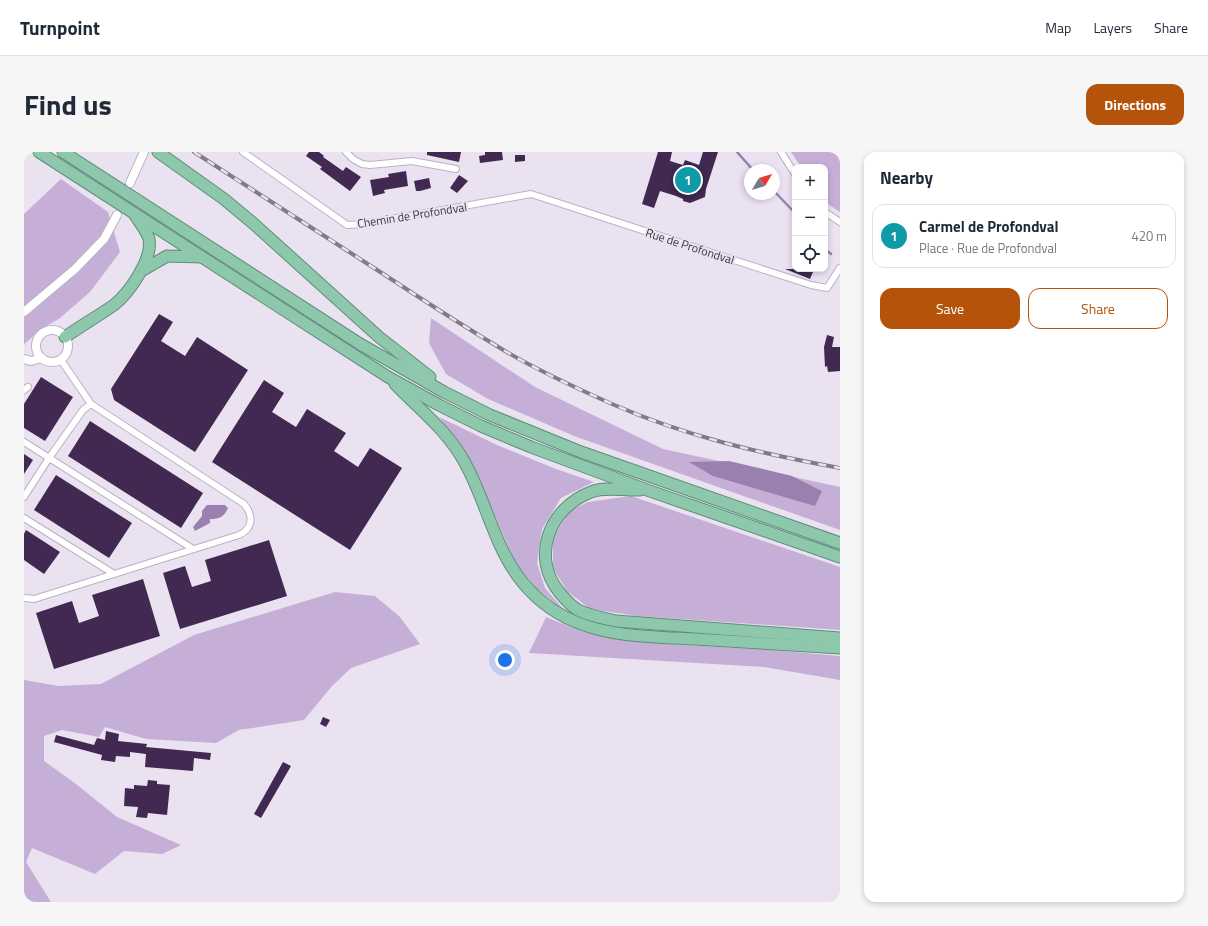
<!DOCTYPE html>
<html lang="en">
<head>
<meta charset="utf-8">
<style>
	:root { --surface:#fff; --page:#f6f6f7; --text:#1f2937; --muted:#747a83; --line:#e0e1e3; --accent:#b45309 }
	body { margin:0; font-family:"Titillium Web",sans-serif; background:var(--page); color:var(--text) }
	.controls { position:absolute; right:12px; top:12px; display:grid; overflow:hidden; border-radius:8px; box-shadow:0 2px 6px #0003 }
	.controls button { width:36px; height:36px; display:grid; place-items:center; padding:0; border:0; border-bottom:1px solid var(--line); background:var(--surface); color:var(--text); font:20px sans-serif }
	.compass { position:absolute; left:720px; top:12px; width:36px; height:36px; border-radius:50%; background:var(--surface); box-shadow:0 2px 6px #0003; rotate:52deg }
	.you { position:absolute; left:481px; top:508px; width:14px; height:14px; margin:-10px; border:3px solid #fff; border-radius:50%; background:#1a73e8; box-shadow:0 0 0 6px #1a73e833 }
	.badge { display:grid; place-items:center; width:26px; height:26px; border-radius:50%; background:var(--accent); color:#fff; font-size:13px; font-weight:700 }
	.pin { position:absolute; translate:-50% -50%; border:2px solid #fff; box-shadow:0 1px 4px #0006 }
	.list { margin:0; padding:0; list-style:none }
	h2 { display:flex; justify-content:space-between; align-items:center; height:52px; margin:0; padding:0 16px; font-size:17px }
	h2 small { font-size:13px; font-weight:400; color:var(--muted) }
	.list li { display:grid; grid-template-columns:26px 1fr auto; gap:12px; align-items:center; box-sizing:border-box; height:64px; margin:0 8px 8px; padding:0 8px; border:1px solid var(--line); border-radius:12px }
	.list b { display:block; font-size:15px; white-space:nowrap }
	.list p { margin:0; font-size:13px; white-space:nowrap; color:var(--muted) }
	.list em { font-size:13px; font-style:normal; color:var(--muted) }
	.actions { display:flex; gap:8px; padding:12px 16px }
	.actions a { flex:1; padding:9px 0; border:1px solid var(--accent); border-radius:12px; text-align:center; font-size:14px; color:var(--accent) }
	.actions .main { background:var(--accent); color:#fff }
	.icon { flex:none; width:22px; height:22px; fill:none; stroke:currentColor; stroke-width:2; stroke-linecap:round; stroke-linejoin:round }
	.map { position:relative; flex:none; width:816px; height:750px; overflow:hidden; border-radius:12px }
	header { display:flex; align-items:center; gap:24px; box-sizing:border-box; height:56px; padding:0 20px; background:var(--surface); border-bottom:1px solid var(--line) }
	header strong { font-size:19px }
	nav { display:flex; gap:22px; margin-inline-start:auto; font-size:14px }
	.intro { display:flex; align-items:center; justify-content:space-between; box-sizing:border-box; height:96px; padding:0 24px }
	h1 { margin:0; font-size:28px }
	.button { padding:10px 18px; border-radius:12px; background:var(--accent); color:#fff; font-size:14px; font-weight:700 }
	main { display:flex; gap:24px; padding:0 24px }
	aside { flex:1; background:var(--surface); border-radius:12px; box-shadow:0 2px 6px #0003 }
	.map>svg:first-child { display:block }
	.green { fill:#c5afd7 }
	.water { fill:#9a80af }
	.lines { fill:none; stroke-linecap:round; stroke-linejoin:round }
	.stream { stroke:#9a80af; stroke-width:2.5 }
	.building { fill:#412951 }
	.minor-casing { stroke:#bab2c0; stroke-width:8 }
	.tertiary-casing { stroke:#bab2c0; stroke-width:10 }
	.trunk-casing { stroke:#5e8d78; stroke-width:13 }
	.minor { stroke:#fff; stroke-width:6 }
	.tertiary { stroke:#fff; stroke-width:8 }
	.trunk { stroke:#8ec8ac; stroke-width:11 }
	.rail-casing { stroke:#807b84; stroke-width:4 }
	.rail { stroke:#eae2f1; stroke-width:2.5; stroke-dasharray:8; stroke-linecap:butt }
	.labels { text-anchor:middle; dominant-baseline:central; stroke-width:4; stroke-linejoin:round; paint-order:stroke }
	.street-label { font-size:12px; fill:#3b383e; stroke:#eae2f1 }
</style>
</head>
<body>
<header>
<strong>Turnpoint</strong>
<nav><a>Map</a><a>Layers</a><a>Share</a></nav>
</header>
<div class="intro"><h1>Find us</h1><a class="button">Directions</a></div>
<main>
<div class="map">
<svg width="816" height="750" viewBox="0 0 816 750">
	<rect width="100%" height="100%" fill="#eae2f1"/>
	<g class="green">
		<polygon points="767,0 816,0 816,60 801,50 801,15 777,15"/>
		<polygon points="37,27 84,60 96,100 66,140 36,166 19,176 0,192 0,62"/>
		<polygon points="407,166 511,235 639,297 816,335 816,378 550,284 464,247 422,222 405,191"/>
		<polygon points="415,265 473,293 532,317 570,330 537,346 518,377 513,411 521,436 541,459 513,437 492,412 453,324 438,295"/>
		<polygon points="607,344 816,415 816,478 613,464 566,457 543,439 529,416 529,385 547,358 564,350"/>
		<polygon points="311,440 351,444 376,465 396,492 327,516 308,534 280,568 215,578 192,591 122,587 81,575 75,585 38,578 20,584 20,609 52,632 93,665 157,693 138,702 100,699 71,722 8,696 2,710 27,750 0,750 0,528 35,534 77,532 170,483"/>
		<polygon points="522,465 559,480 643,492 747,498 816,504 816,528 740,515 505,501"/>
	</g>
	<g class="water">
		<polygon points="705,309 768,324 798,339 791,354 689,324 665,310"/>
		<path d="M183 353H201L204 356C200 365 195 367 186 367V371L171 379 169 375 178 364V359Z"/>
	</g>
	<g class="lines">
		<g class="stream">
			<polyline points="713,0 729,18"/>
			<polyline points="750,39 771,61"/>
			<polyline points="801,97 807,102"/>
		</g>
	</g>
	<g class="building">
		<polygon points="285,0 295,0 300,4 299,5 319,19 322,15 337,25 326,39 296,17 298,15 282,4"/>
		<polygon points="403,0 437,0 435,10 403,3"/>
		<polygon points="461,0 478,0 479,8 456,11 455,4 461,3"/>
		<polygon points="634,0 648,0 646,9 659,13 661,8 675,13 679,0 694,0 682,37 681,45 666,51 659,49 659,47 652,44 636,39 630,56 618,52"/>
		<polygon points="491,3 501,3 501,9 491,10"/>
		<polygon points="382,19 384,34 360,38 361,41 349,44 346,28 365,25 364,22"/>
		<polygon points="435,23 444,29 433,41 426,36"/>
		<polygon points="405,26 407,36 396,39 392,39 390,29"/>
		<polygon points="761,117 780,117 789,120 786,127"/>
		<polygon points="135,162 149,170 137,189 161,204 173,185 224,218 171,300 90,248 87,237"/>
		<polygon points="803,183 810,185 808,195 816,195 816,219 804,220 803,214 801,215 800,195"/>
		<polygon points="17,225 49,245 21,289 0,276 0,252"/>
		<polygon points="240,228 260,241 248,260 272,275 283,257 322,281 310,299 334,315 346,296 378,316 326,398 188,310"/>
		<polygon points="66,269 179,341 157,376 44,304"/>
		<polygon points="0,302 9,308 0,322"/>
		<polygon points="32,323 108,371 85,406 10,358"/>
		<polygon points="2,378 36,400 20,422 0,408 0,382"/>
		<polygon points="245,388 263,444 156,477 139,421 161,414 168,435 187,429 181,408"/>
		<polygon points="119,427 136,484 30,517 12,461 48,449 55,471 75,464 68,443"/>
		<polygon points="299,565 306,568 302,575 296,572"/>
		<polygon points="82,579 95,582 94,589 123,592 122,595 187,601 186,608 170,606 169,619 121,615 122,602 106,600 106,605 92,604 91,610 77,608 78,603 30,590 32,583 70,593 73,586 81,588"/>
		<polygon points="259,610 267,614 237,666 230,662"/>
		<polygon points="124,628 133,629 133,632 146,633 143,663 124,661 123,666 112,665 114,655 100,654 101,636 110,637 110,633 123,634"/>
	</g>
	<g class="lines">
		<g class="minor-casing">
			<g id="minor">
				<polyline points="219,0 323,73 340,72 507,42 787,133 803,136 816,116"/>
				<polyline points="322,0 329,7 338,12 346,13 388,9 432,17"/>
				<polyline points="757,0 771,22"/>
				<polyline points="801,60 816,70"/>
				<polyline points="0,238 4,235"/>
				<polyline points="0,290 169,397"/>
				<polyline points="0,345 25,306 59,258 67,252"/>
				<polyline points="0,366 90,422"/>
				<path d="M0 446 10 447 215 383C230 376 229 363 220 352L67 252 39 211 38 207"/>
			</g>
		</g>
		<g class="tertiary-casing">
			<g id="tertiary">
				<polyline points="106,31 120,0"/>
				<polyline points="0,160 51,117 80,87 93,63"/>
				<circle cx="28" cy="194" r="16"/>
				<polyline points="0,207 7,209 18,206"/>
			</g>
		</g>
		<g class="trunk-casing">
			<g id="trunk">
				<polyline points="15,0 364,225 415,253 457,274 507,295 623,338 816,405"/>
				<polyline points="39,0 336,192 420,240 466,263 557,300 816,391"/>
				<polyline points="134,0 200,47 230,72 355,185 406,225"/>
				<polyline points="117,119 143,104 178,105"/>
				<path d="M41 185C57 174 74 164 90 153 105 141 129 107 125 87 123 79 115 70 111 63"/>
				<path d="M371 232C396 258 424 279 441 311 461 347 469 389 493 423 508 444 528 460 552 470 587 485 633 485 671 487 719 490 768 493 816 496"/>
				<path d="M616 338C601 339 582 334 567 340 525 356 506 405 536 441 541 447 547 454 554 458 566 464 579 466 592 469L816 486"/>
			</g>
		</g>
		<use href="#minor" class="minor"/>
		<use href="#tertiary" class="tertiary"/>
		<use href="#trunk" class="trunk"/>
		<g class="rail-casing">
			<path id="rail" d="M170 0C235 42 299 83 364 125 402 150 441 175 481 199 515 219 552 236 588 252 661 284 738 302 816 316"/>
		</g>
		<use href="#rail" class="rail"/>
	</g>
	<g class="labels">
		<g class="street-label">
			<text transform="translate(388 63) rotate(-9)">Chemin de Profondval</text>
			<text transform="translate(666 94) rotate(18)">Rue de Profondval</text>
		</g>
	</g>
</svg>
<div class="controls">
<button>+</button>
<button>−</button>
<button><svg class="icon" aria-label="locate" viewBox="0 0 24 24"><circle cx="12" cy="12" r="6"/><path d="M12 2v4M12 18v4M2 12h4M18 12h4"/></svg></button>
</div>
<svg class="compass" viewBox="-18 -18 36 36"><path d="M0-13l5 13h-10z" fill="#e53935"/><path d="M0 13l5-13h-10z" fill="#747a83"/></svg>
<div class="you"></div>
<div class="pin badge" style="left:664px;top:28px;background:#0f9aa8">1</div>
</div>
<aside>
<h2>Nearby<small></small></h2>
<ul class="list">
<li><span class="badge" style="background:#0f9aa8">1</span><div><b>Carmel de Profondval</b><p>Place · Rue de Profondval</p></div><em>420 m</em></li>
</ul>
<div class="actions"><a class="main">Save</a><a>Share</a></div>
</aside>
</main>
</body>
</html>
